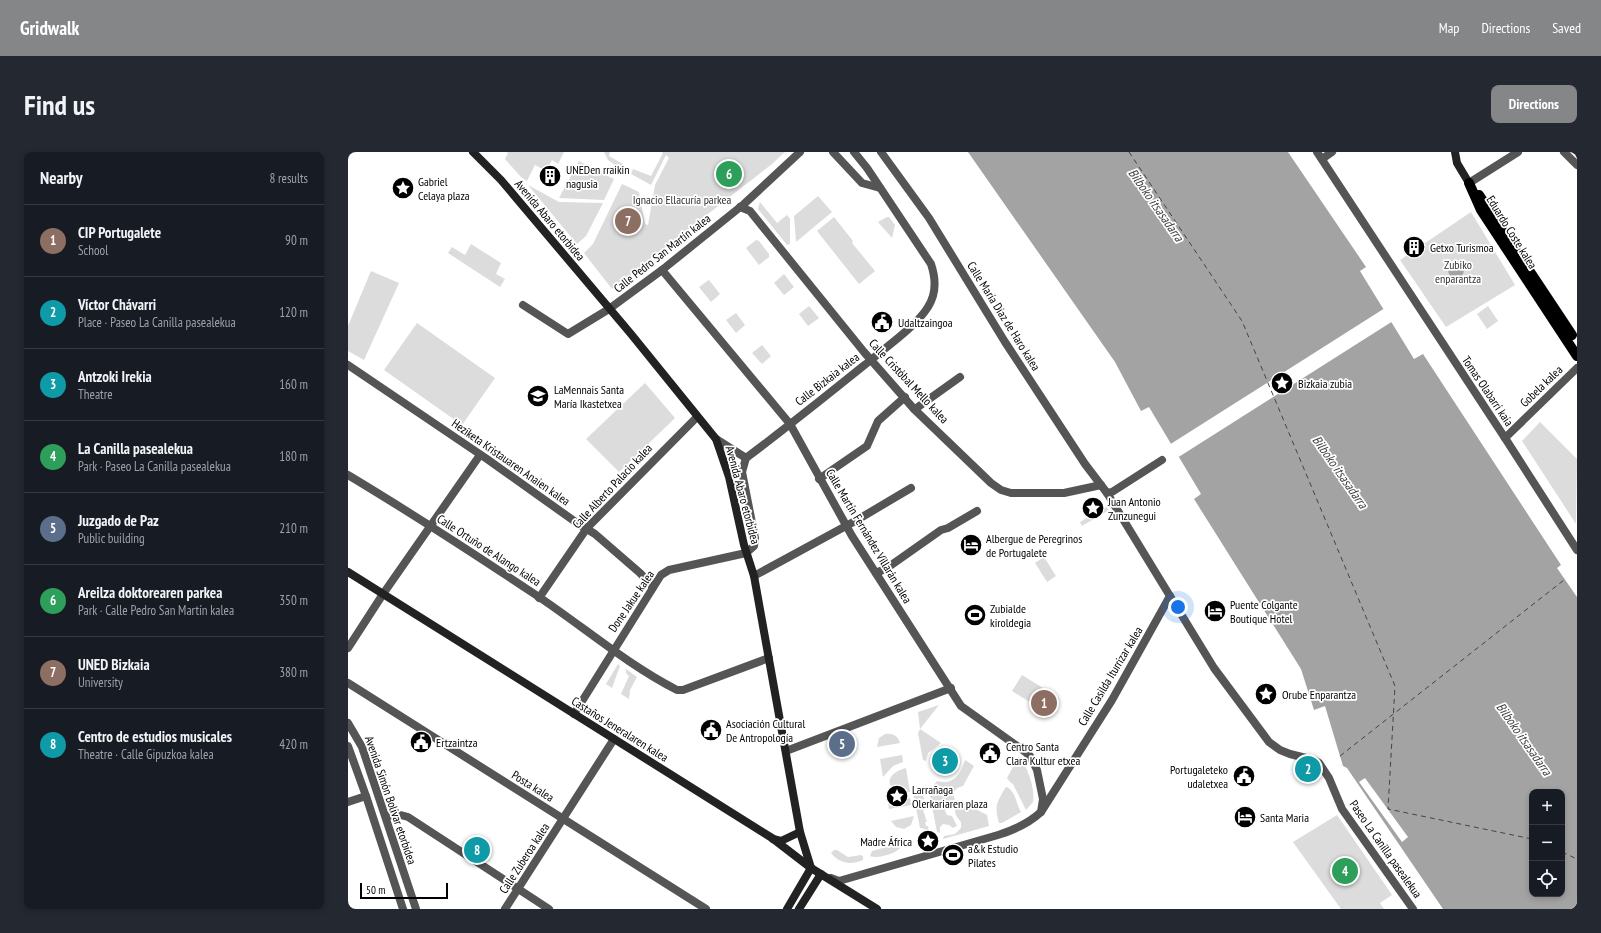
<!DOCTYPE html>
<html lang="en">
<head>
<meta charset="utf-8">
<style>
	:root { --surface:#171b24; --page:#242831; --text:#f1f3f6; --muted:#9ea1a6; --line:#363941; --accent:#858687 }
	body { margin:0; font-family:"PT Sans Narrow",sans-serif; background:var(--page); color:var(--text) }
	.controls { position:absolute; right:12px; bottom:12px; display:grid; overflow:hidden; border-radius:8px; box-shadow:0 2px 6px #0003 }
	.controls button { width:36px; height:36px; display:grid; place-items:center; padding:0; border:0; border-bottom:1px solid var(--line); background:var(--surface); color:var(--text); font:20px sans-serif }
	.scale { position:absolute; left:12px; bottom:10px; width:88px; box-sizing:border-box; padding-left:4px; border:2px solid #000; border-top:0; font-size:11px; line-height:14px; white-space:nowrap; color:#000; -webkit-text-stroke:3px #fff; paint-order:stroke }
	.you { position:absolute; left:830px; top:455px; width:14px; height:14px; margin:-10px; border:3px solid #fff; border-radius:50%; background:#1a73e8; box-shadow:0 0 0 6px #1a73e833 }
	.badge { display:grid; place-items:center; width:26px; height:26px; border-radius:50%; background:var(--accent); color:#fff; font-size:13px; font-weight:700 }
	.pin { position:absolute; translate:-50% -50%; border:2px solid #fff; box-shadow:0 1px 4px #0006 }
	.list { margin:0; padding:0; list-style:none }
	h2 { display:flex; justify-content:space-between; align-items:center; height:52px; margin:0; padding:0 16px; font-size:17px }
	h2 small { font-size:13px; font-weight:400; color:var(--muted) }
	.list li { display:grid; grid-template-columns:26px 1fr auto; gap:12px; align-items:center; box-sizing:border-box; height:72px; padding:0 16px; border-top:1px solid var(--line) }
	.list b { display:block; font-size:15px; white-space:nowrap }
	.list p { margin:0; font-size:13px; white-space:nowrap; color:var(--muted) }
	.list em { font-size:13px; font-style:normal; color:var(--muted) }
	.icon { flex:none; width:22px; height:22px; fill:none; stroke:currentColor; stroke-width:2; stroke-linecap:round; stroke-linejoin:round }
	.map { position:relative; flex:none; width:1229px; height:757px; overflow:hidden; border-radius:8px }
	header { display:flex; align-items:center; gap:24px; box-sizing:border-box; height:56px; padding:0 20px; background:var(--accent); color:#fff }
	header strong { font-size:19px }
	nav { display:flex; gap:22px; margin-inline-start:auto; font-size:14px }
	.intro { display:flex; align-items:center; justify-content:space-between; box-sizing:border-box; height:96px; padding:0 24px }
	h1 { margin:0; font-size:28px }
	.button { padding:10px 18px; border-radius:8px; background:var(--accent); color:#fff; font-size:14px; font-weight:700 }
	main { display:flex; gap:24px; padding:0 24px }
	aside { flex:1; background:var(--surface); border-radius:8px; box-shadow:0 2px 6px #0003 }
	.map>svg:first-child { display:block }
	.green { fill:#dcdcdc }
	.water { fill:#a3a3a3; fill-rule:evenodd }
	.pier { fill:#fff }
	.lines { fill:none; stroke-linecap:round; stroke-linejoin:round }
	.ferry { stroke:#444; stroke-width:1; stroke-dasharray:5 4; stroke-linecap:butt }
	.street { stroke:#555; stroke-width:8 }
	.secondary { stroke:#222; stroke-width:8 }
	.primary { stroke:#000; stroke-width:10 }
	.labels { text-anchor:middle; dominant-baseline:central; stroke-width:3.5; stroke-linejoin:round; paint-order:stroke }
	.poi-label { font-size:12px; fill:#000; stroke:#fff; text-anchor:start }
	.park-label { font-size:12px; fill:#333; stroke:#fff }
	.street-label { font-size:12px; fill:#000; stroke:#fff }
	.water-label { font-size:13px; font-style:italic; fill:#444; stroke:#fff }
</style>
</head>
<body>
<header>
<strong>Gridwalk</strong>
<nav><a>Map</a><a>Directions</a><a>Saved</a></nav>
</header>
<div class="intro"><h1>Find us</h1><a class="button">Directions</a></div>
<main>
<aside>
<h2>Nearby<small>8 results</small></h2>
<ul class="list">
<li><span class="badge" style="background:#8d6e63">1</span><div><b>CIP Portugalete</b><p>School</p></div><em>90 m</em></li>
<li><span class="badge" style="background:#0f9aa8">2</span><div><b>Víctor Chávarri</b><p>Place · Paseo La Canilla pasealekua</p></div><em>120 m</em></li>
<li><span class="badge" style="background:#0f9aa8">3</span><div><b>Antzoki Irekia</b><p>Theatre</p></div><em>160 m</em></li>
<li><span class="badge" style="background:#2e9e5b">4</span><div><b>La Canilla pasealekua</b><p>Park · Paseo La Canilla pasealekua</p></div><em>180 m</em></li>
<li><span class="badge" style="background:#5c6f8a">5</span><div><b>Juzgado de Paz</b><p>Public building</p></div><em>210 m</em></li>
<li><span class="badge" style="background:#2e9e5b">6</span><div><b>Areilza doktorearen parkea</b><p>Park · Calle Pedro San Martín kalea</p></div><em>350 m</em></li>
<li><span class="badge" style="background:#8d6e63">7</span><div><b>UNED Bizkaia</b><p>University</p></div><em>380 m</em></li>
<li><span class="badge" style="background:#0f9aa8">8</span><div><b>Centro de estudios musicales</b><p>Theatre · Calle Gipuzkoa kalea</p></div><em>420 m</em></li>
</ul>
</aside>
<div class="map">
<svg width="1229" height="757" viewBox="0 0 1229 757">
	<rect width="100%" height="100%" fill="#fff"/>
	<g class="green">
		<polygon points="158,0 216,0 210,12 204,8 198,19 187,13 179,29 173,25 157,7 160,1"/>
		<polygon points="256,0 262,0 261,4 275,12 271,16 260,8"/>
		<polygon points="313,0 437,0 424,12 264,137 236,101 245,92 274,32 291,40 297,72 300,73 307,33 321,6 318,3 303,33 283,22 285,17 303,24 315,1"/>
		<polygon points="231,9 266,27 256,48 211,46"/>
		<polygon points="180,33 211,50 255,51 238,84 229,92"/>
		<polygon points="470,44 484,60 448,90 446,64"/>
		<polygon points="412,50 429,71 439,63 442,67 442,92 439,93 410,57"/>
		<polygon points="1123,60 1167,133 1098,175 1052,108"/>
		<polygon points="486,65 505,89 504,91 527,119 511,132 469,79"/>
		<polygon points="539,65 541,65 547,73 544,86 530,70"/>
		<polygon points="408,88 411,89 421,102 421,105 411,113 398,96"/>
		<polygon points="123,92 153,111 148,122 157,127 152,135 100,101 104,95 117,103"/>
		<polygon points="23,119 51,131 16,208 0,199 0,174"/>
		<polygon points="436,122 446,135 436,143 426,131"/>
		<polygon points="361,128 372,142 363,150 351,135"/>
		<polygon points="461,154 471,166 460,174 451,162"/>
		<polygon points="1140,154 1150,169 1139,177 1129,162"/>
		<polygon points="388,161 397,173 388,181 378,168"/>
		<polygon points="69,171 147,226 114,273 36,218"/>
		<polygon points="414,193 423,204 414,212 404,201"/>
		<polygon points="297,231 327,266 271,320 238,287"/>
		<polygon points="1192,270 1229,307 1228,372 1174,289"/>
		<polygon points="758,355 761,358 734,374 732,370"/>
		<polygon points="696,405 708,424 699,430 687,411"/>
		<polygon points="270,512 272,514 264,536 258,532"/>
		<polygon points="278,517 289,525 282,538 281,547 273,542 281,524 278,521"/>
		<polygon points="674,523 711,546 701,562 664,539"/>
		<polygon points="591,553 572,577 593,591 580,601 578,609 575,608 570,581 572,577 570,560"/>
		<path d="M537 582C545 581 550 584 552 591L529 595 531 586Z"/>
		<polygon points="554,603 555,610 545,614 535,625 532,607"/>
		<path d="M671 604C680 616 687 636 685 650L678 658 665 632 662 630 659 626Z"/>
		<path d="M617 608 626 614 615 634C609 635 602 640 607 647L603 654 598 655 597 659 599 663 604 664 609 674 605 676 601 673 595 672 592 675V681L589 680 581 639 589 629C606 634 613 621 617 608Z"/>
		<path d="M558 616 562 640C537 641 534 622 558 616Z"/>
		<path d="M659 635C668 640 668 652 673 660L654 671H651C646 653 649 651 657 636Z"/>
		<polygon points="538,639 551,646 562,646 563,653 541,657"/>
		<polygon points="574,640 576,647 573,648 574,653 576,653 578,658 575,658 579,670 577,670 578,674 580,674 581,681 578,682 577,677 572,676 565,641"/>
		<path d="M610 648 639 663 641 674 595 687 596 684 607 682 613 676V670C606 662 605 658 610 648Z"/>
		<polygon points="989,663 1044,743 1032,751 1036,757 993,757 945,690"/>
		<polygon points="566,664 563,673 556,677 548,675 543,669"/>
		<path d="M546 693H550L552 696C547 702 529 707 522 704L524 699Z"/>
		<path d="M486 698H489L500 705 513 703 515 704V708C503 713 492 712 483 701Z"/>
	</g>
	<g class="water">
		<path d="M620 0H940L1018 115 1012 119 1066 207 1075 202 1213 413 1209 416 1229 445V757H1095L999 616 995 614 977 554 966 558 953 517 846 347 853 342 801 255 793 259 767 210ZM1184 640H1214V742H1184Z"/>
		<circle cx="1108" cy="118" r="8"/>
	</g>
	<g class="pier">
		<polygon points="1037,156 1045,169 829,306 821,293"/>
		<polygon points="1017,626 1060,685 1054,690 1011,630"/>
	</g>
	<g class="lines">
		<g class="ferry">
			<polyline points="781,0 894,169 1047,534 1040,657 1184,687"/>
			<polyline points="992,604 1216,428"/>
			<polyline points="1214,700 1229,707"/>
		</g>
		<g class="street">
			<polyline points="485,0 514,31 532,36"/>
			<polyline points="533,0 581,66 657,190 737,312 759,341 866,516 921,590 932,598 942,602 966,608 971,611 981,626 994,657 1065,757"/>
			<polyline points="969,0 1157,286 1229,398"/>
			<polyline points="1216,0 1229,13"/>
			<polyline points="974,7 984,0"/>
			<polyline points="1121,31 1170,0"/>
			<polyline points="392,55 402,59 516,200 566,257 643,331 653,338 663,341 716,341 753,333"/>
			<polyline points="314,118 442,272 504,384 613,554 676,599 682,604 689,618 695,647 693,660"/>
			<polyline points="175,153 220,182 261,157 314,118 396,52 452,0"/>
			<polyline points="0,213 139,307 229,371 247,382 292,421 305,435"/>
			<polyline points="566,257 570,255 612,225"/>
			<polyline points="1157,286 1229,216"/>
			<polyline points="368,287 398,306"/>
			<path d="M0 323C65 362 128 403 191 445 237 476 280 513 329 538H335L421 506"/>
			<polyline points="471,327 519,294 530,269 557,245"/>
			<polyline points="759,341 764,340 814,308"/>
			<polyline points="528,421 539,416 593,378 600,376 629,359"/>
			<polyline points="406,424 509,368 563,336"/>
			<polyline points="191,446 239,376 349,265"/>
			<polyline points="0,496 35,442 132,303"/>
			<polyline points="0,531 358,757"/>
			<path d="M226 562 313 423 321 418 398 401 406 394 407 386 394 320 398 306C441 274 483 240 524 207 541 193 569 173 580 155 589 141 588 127 583 112L519 16 506 0"/>
			<polyline points="0,571 14,595 68,757"/>
			<polyline points="0,594 18,644 55,757"/>
			<polyline points="438,599 603,536"/>
			<polyline points="0,650 18,644"/>
			<polyline points="38,665 49,662 60,665 201,757"/>
			<path d="M483 726 491 729 650 683C666 678 680 672 693 660L764 548 822 444"/>
			<polyline points="157,757 266,587"/>
		</g>
		<g class="secondary">
			<polyline points="125,0 153,28 283,182 368,287 381,325 396,393 406,424 452,680 463,716"/>
			<polyline points="1107,0 1109,11 1121,31"/>
			<polyline points="0,420 424,686 463,716 529,757"/>
			<polyline points="425,687 433,689 452,680"/>
			<polyline points="439,757 463,716"/>
			<polyline points="451,757 473,722"/>
		</g>
		<g class="primary">
			<polyline points="1121,31 1133,58 1229,204"/>
			<polyline points="1131,43 1224,183"/>
		</g>
	</g>
	<defs>
		<g id="building-disc" transform="scale(1.15)"><circle r="9.5" fill="#000" stroke="#fff"/><path d="M-4-6H4V6H1V3H-1V6H-4ZM-2.5-4.3h1.7v1.8h-1.7ZM.8-4.3h1.7v1.8H.8ZM-2.5-1h1.7V.8h-1.7ZM.8-1h1.7V.8H.8Z" fill="#fff"/></g>
		<g id="sight-disc" transform="scale(1.15)"><circle r="9.5" fill="#000" stroke="#fff"/><path d="M0-6L1.8-2.2L6-1.7L2.9 1.2L3.7 5.4L0 3.3L-3.7 5.4L-2.9 1.2L-6-1.7L-1.8-2.2Z" fill="#fff"/></g>
		<g id="civic-disc" transform="scale(1.15)"><circle r="9.5" fill="#000" stroke="#fff"/><path d="M-.6-6.5H3V-4.5H.6V-3L4-1V1h2V6H-6V1h2V-1L-.6-3ZM-1.2 2.5V6h2.4V2.5Z" fill="#fff"/></g>
		<g id="school-disc" transform="scale(1.15)"><circle r="9.5" fill="#000" stroke="#fff"/><path d="M0-5L7-2L0 1L-7-2ZM-4 1L0 2.5L4 1V4Q0 6-4 4Z" fill="#fff"/></g>
		<g id="hotel-disc" transform="scale(1.15)"><circle r="9.5" fill="#000" stroke="#fff"/><path d="M-6-4.5h1.5V1H6V5H4.5V3h-9V5H-6ZM-4 0a1.8 1.8 0 1 1 3.6 0ZM.5 0V-2.5h3Q6-2.5 6 0Z" fill="#fff"/></g>
		<g id="stadium-disc" transform="scale(1.15)"><circle r="9.5" fill="#000" stroke="#fff"/><path d="M0-5a6.5 5 0 1 0 0 10a6.5 5 0 1 0 0-10ZM-3.5-1.8h7v3.6h-7Z" fill="#fff"/></g>
	</defs>
	<g fill-rule="evenodd">
		<use href="#building-disc" x="202" y="24"/>
		<use href="#sight-disc" x="55" y="36"/>
		<use href="#building-disc" x="1066" y="95"/>
		<use href="#civic-disc" x="534" y="170"/>
		<use href="#sight-disc" x="934" y="231"/>
		<use href="#school-disc" x="190" y="244"/>
		<use href="#sight-disc" x="745" y="356"/>
		<use href="#hotel-disc" x="623" y="393"/>
		<use href="#hotel-disc" x="867" y="459"/>
		<use href="#stadium-disc" x="627" y="463"/>
		<use href="#sight-disc" x="918" y="542"/>
		<use href="#civic-disc" x="363" y="578"/>
		<use href="#civic-disc" x="73" y="590"/>
		<use href="#civic-disc" x="642" y="601"/>
		<use href="#civic-disc" x="896" y="624"/>
		<use href="#sight-disc" x="549" y="644"/>
		<use href="#hotel-disc" x="897" y="665"/>
		<use href="#sight-disc" x="580" y="689"/>
		<use href="#stadium-disc" x="605" y="703"/>
	</g>
	<g class="labels">
		<g class="poi-label">
			<text x="218" y="17">UNEDen rraikin<tspan x="218" dy="14">nagusia</tspan></text>
			<text x="70" y="29">Gabriel<tspan x="70" dy="14">Celaya plaza</tspan></text>
			<text x="1082" y="95">Getxo Turismoa</text>
			<text x="550" y="170">Udaltzaingoa</text>
			<text x="950" y="231">Bizkaia zubia</text>
			<text x="206" y="237">LaMennais Santa<tspan x="206" dy="14">María Ikastetxea</tspan></text>
			<text x="760" y="349">Juan Antonio<tspan x="760" dy="14">Zunzunegui</tspan></text>
			<text x="638" y="386">Albergue de Peregrinos<tspan x="638" dy="14">de Portugalete</tspan></text>
			<text x="882" y="452">Puente Colgante<tspan x="882" dy="14">Boutique Hotel</tspan></text>
			<text x="642" y="456">Zubialde<tspan x="642" dy="14">kiroldegia</tspan></text>
			<text x="934" y="542">Orube Enparantza</text>
			<text x="378" y="571">Asociación Cultural<tspan x="378" dy="14">De Antropología</tspan></text>
			<text x="88" y="590">Ertzaintza</text>
			<text x="658" y="594">Centro Santa<tspan x="658" dy="14">Clara Kultur etxea</tspan></text>
			<text x="880" y="617" text-anchor="end">Portugaleteko<tspan x="880" dy="14">udaletxea</tspan></text>
			<text x="564" y="637">Larrañaga<tspan x="564" dy="14">Olerkariaren plaza</tspan></text>
			<text x="912" y="665">Santa Maria</text>
			<text x="564" y="689" text-anchor="end">Madre África</text>
			<text x="620" y="696">a&amp;k Estudio<tspan x="620" dy="14">Pilates</tspan></text>
		</g>
		<g class="park-label">
			<text x="334" y="47">Ignacio Ellacuría parkea</text>
			<text x="1110" y="112">Zubiko<tspan x="1110" dy="14">enparantza</tspan></text>
		</g>
		<g class="street-label">
			<text transform="translate(202 68) rotate(50)">Avenida Abaro etorbidea</text>
			<text transform="translate(1164 80) rotate(58)">Eduardo Coste kalea</text>
			<text transform="translate(314 101) rotate(-38)">Calle Pedro San Martín kalea</text>
			<text transform="translate(656 164) rotate(58)">Calle María Díaz de Haro kalea</text>
			<text transform="translate(479 227) rotate(-38)">Calle Bizkaia kalea</text>
			<text transform="translate(561 229) rotate(47)">Calle Cristóbal Mello kalea</text>
			<text transform="translate(1193 234) rotate(-44)">Gobela kalea</text>
			<text transform="translate(1140 239) rotate(56)">Tomas Olabarri kaia</text>
			<text transform="translate(163 310) rotate(35)">Heziketa Kristauaren Anaien kalea</text>
			<text transform="translate(264 334) rotate(-47)">Calle Alberto Palacio kalea</text>
			<text transform="translate(395 343) rotate(75)">Avenida Abaro etorbidea</text>
			<text transform="translate(521 384) rotate(59)">Calle Martín Fernández Villarán kalea</text>
			<text transform="translate(141 398) rotate(33)">Calle Ortuño de Alango kalea</text>
			<text transform="translate(283 449) rotate(-56)">Done Jakue kalea</text>
			<text transform="translate(762 524) rotate(-59)">Calle Casilda Iturrizar kalea</text>
			<text transform="translate(272 577) rotate(32)">Castaños Jeneralaren kalea</text>
			<text transform="translate(185 634) rotate(32)">Posta kalea</text>
			<text transform="translate(43 648) rotate(71)">Avenida Simón Bolívar etorbidea</text>
			<text transform="translate(1038 697) rotate(55)">Paseo La Canilla pasealekua</text>
			<text transform="translate(176 706) rotate(-57)">Calle Zuberoa kalea</text>
		</g>
		<g class="water-label">
			<text transform="translate(808 53) rotate(55)">Bilboko itsasadarra</text>
			<text transform="translate(992 320) rotate(55)">Bilboko itsasadarra</text>
			<text transform="translate(1176 587) rotate(55)">Bilboko itsasadarra</text>
		</g>
	</g>
</svg>
<div class="controls">
<button>+</button>
<button>−</button>
<button><svg class="icon" aria-label="locate" viewBox="0 0 24 24"><circle cx="12" cy="12" r="6"/><path d="M12 2v4M12 18v4M2 12h4M18 12h4"/></svg></button>
</div>
<div class="scale">50 m</div>
<div class="you"></div>
<div class="pin badge" style="left:696px;top:551px;background:#8d6e63">1</div>
<div class="pin badge" style="left:960px;top:617px;background:#0f9aa8">2</div>
<div class="pin badge" style="left:597px;top:609px;background:#0f9aa8">3</div>
<div class="pin badge" style="left:997px;top:719px;background:#2e9e5b">4</div>
<div class="pin badge" style="left:494px;top:592px;background:#5c6f8a">5</div>
<div class="pin badge" style="left:381px;top:22px;background:#2e9e5b">6</div>
<div class="pin badge" style="left:280px;top:69px;background:#8d6e63">7</div>
<div class="pin badge" style="left:129px;top:698px;background:#0f9aa8">8</div>
</div>
</main>
</body>
</html>
